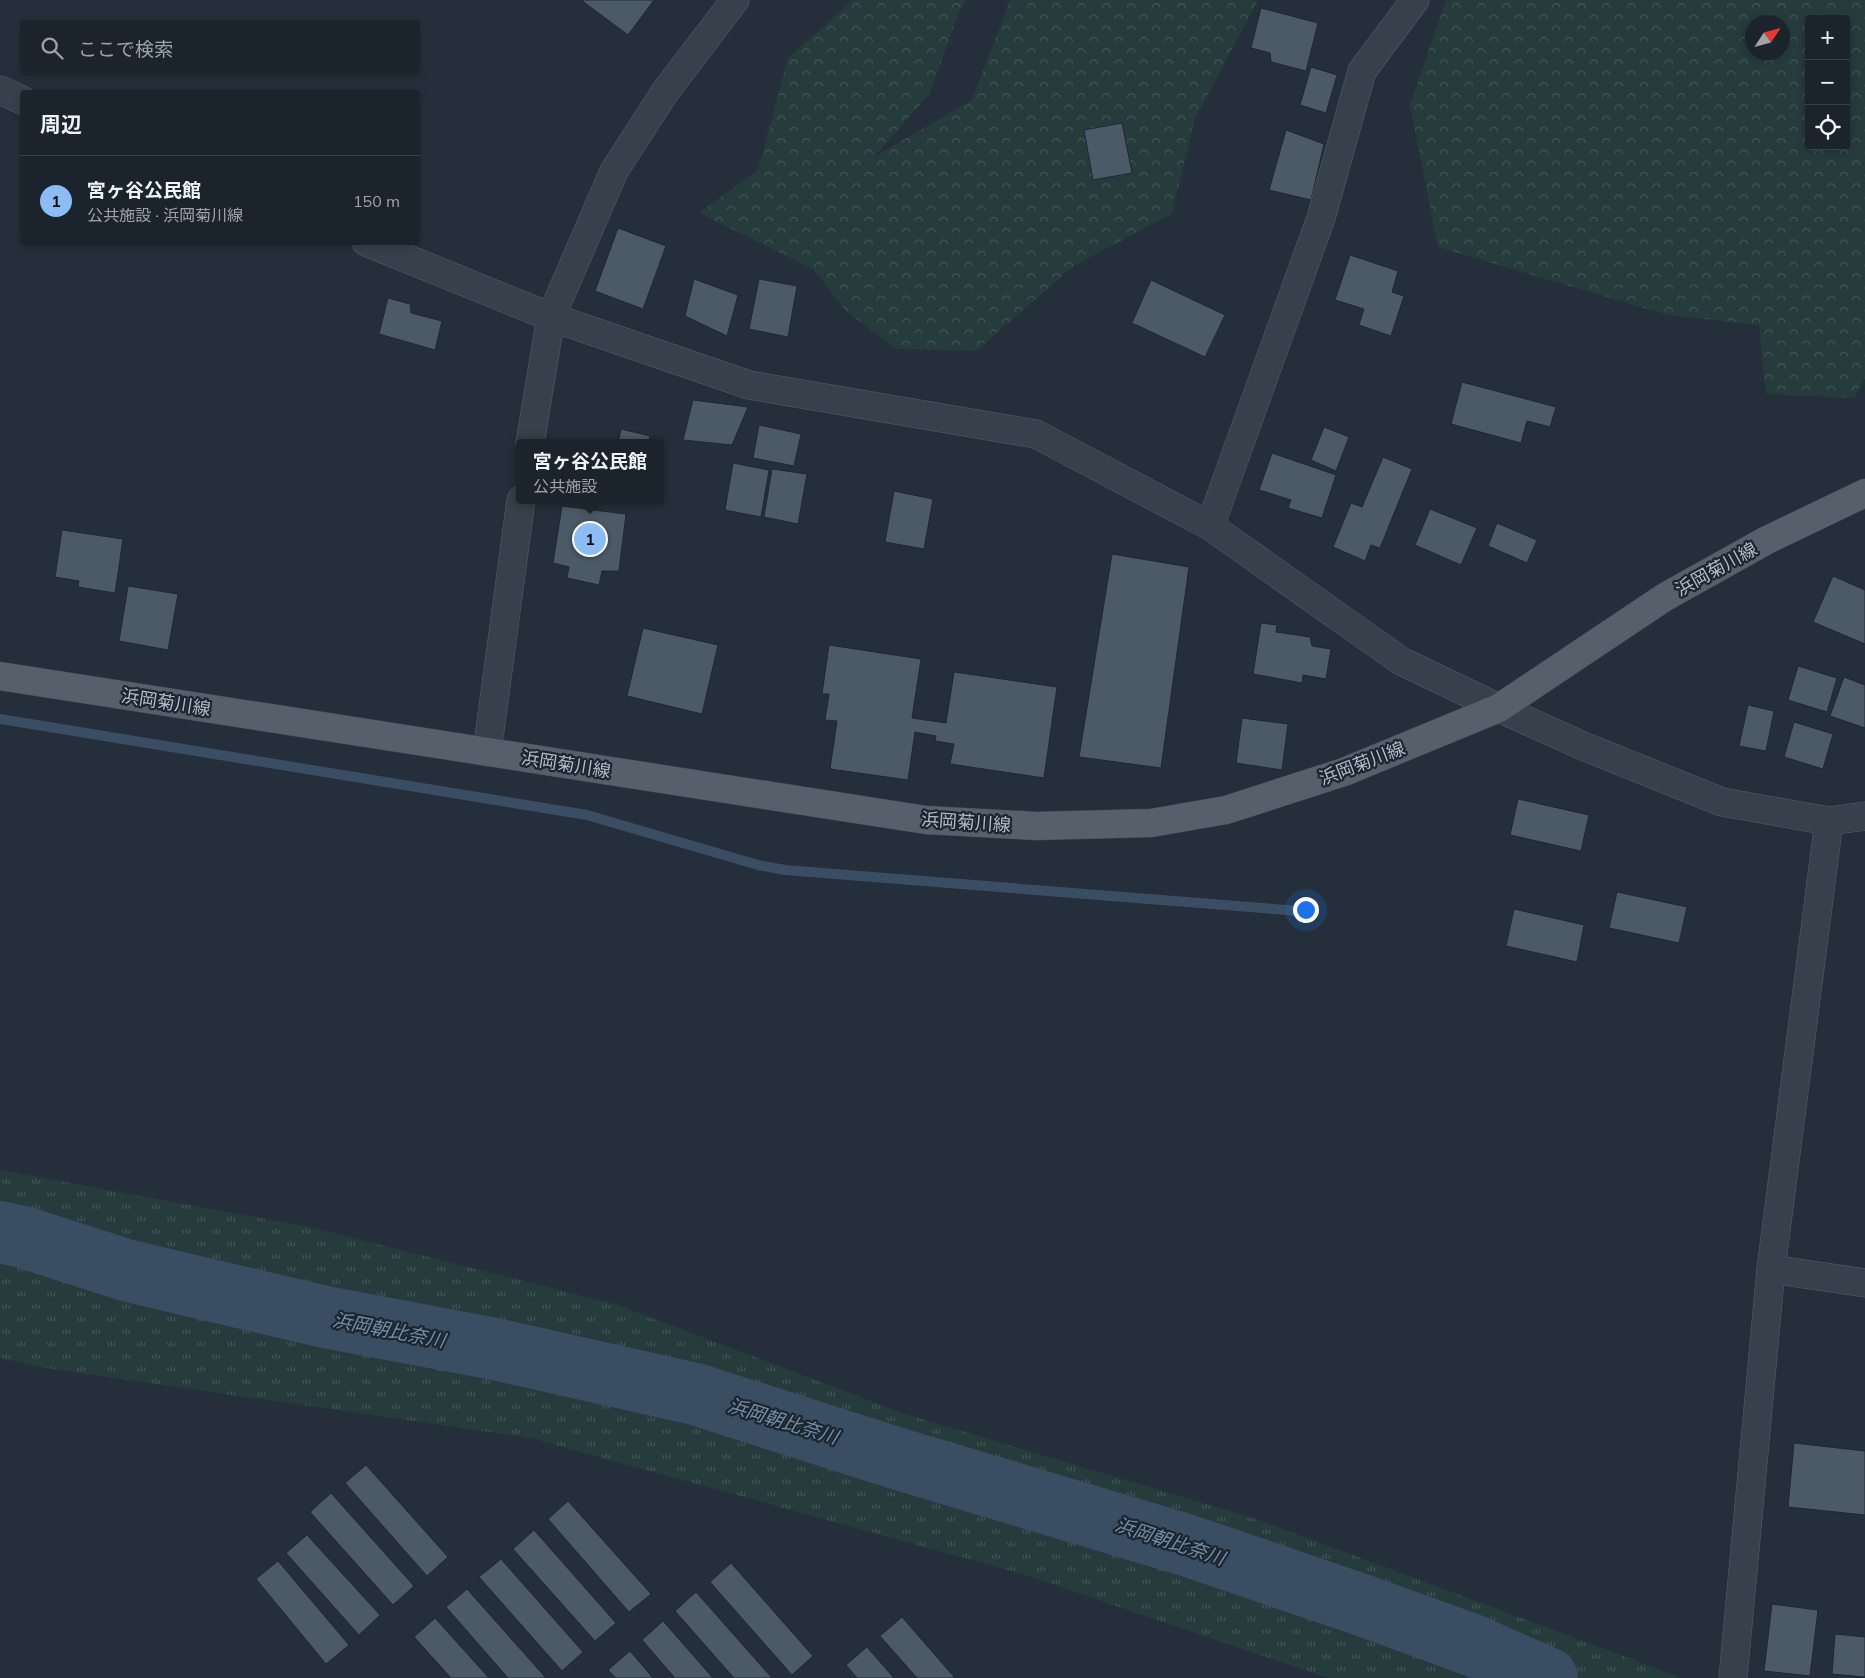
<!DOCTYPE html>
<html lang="ja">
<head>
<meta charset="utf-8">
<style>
	:root { --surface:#1b232c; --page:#282f38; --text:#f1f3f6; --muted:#a0a4a9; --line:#394048; --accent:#8bbcf4 }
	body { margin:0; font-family:Mulish,"Noto Sans JP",sans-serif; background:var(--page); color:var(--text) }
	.controls { position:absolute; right:15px; top:15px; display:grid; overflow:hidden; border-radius:5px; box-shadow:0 2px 8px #0003 }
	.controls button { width:45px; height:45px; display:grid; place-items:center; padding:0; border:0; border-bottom:1px solid var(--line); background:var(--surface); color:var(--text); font:25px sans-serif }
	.compass { position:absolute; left:1745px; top:15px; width:45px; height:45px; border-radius:50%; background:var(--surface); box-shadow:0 2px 8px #0003; rotate:54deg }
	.you { position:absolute; left:1305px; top:909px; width:18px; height:18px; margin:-12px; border:4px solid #fff; border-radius:50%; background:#1a73e8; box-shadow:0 0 0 8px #1a73e833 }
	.badge { display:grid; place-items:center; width:32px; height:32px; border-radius:50%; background:var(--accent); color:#111; font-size:16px; font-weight:700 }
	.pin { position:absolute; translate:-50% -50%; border:2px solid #fff; box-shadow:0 1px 5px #0006 }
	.popup { position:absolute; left:516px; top:439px; width:148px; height:65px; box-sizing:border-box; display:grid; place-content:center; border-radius:5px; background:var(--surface); filter:drop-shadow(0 1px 4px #0005); font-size:16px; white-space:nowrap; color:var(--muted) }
	.popup b { font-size:19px; color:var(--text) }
	.popup::after { content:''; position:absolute; left:50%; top:100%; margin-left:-10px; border:10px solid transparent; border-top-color:var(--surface) }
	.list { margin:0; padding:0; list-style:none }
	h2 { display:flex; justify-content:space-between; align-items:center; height:65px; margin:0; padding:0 20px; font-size:21px }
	h2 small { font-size:16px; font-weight:400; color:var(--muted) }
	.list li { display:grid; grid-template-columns:32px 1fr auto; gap:15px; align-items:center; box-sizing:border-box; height:90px; padding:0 20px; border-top:1px solid var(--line) }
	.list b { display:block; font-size:19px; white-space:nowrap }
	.list p { margin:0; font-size:16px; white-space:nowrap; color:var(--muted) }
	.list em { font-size:16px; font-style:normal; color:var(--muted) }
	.icon { flex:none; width:28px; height:28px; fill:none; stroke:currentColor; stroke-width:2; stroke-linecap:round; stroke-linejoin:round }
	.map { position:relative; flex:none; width:1865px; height:1678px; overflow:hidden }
	.search { position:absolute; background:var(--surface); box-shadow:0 2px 8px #0003; left:20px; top:20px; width:400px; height:55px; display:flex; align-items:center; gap:12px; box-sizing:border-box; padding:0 18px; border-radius:5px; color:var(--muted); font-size:19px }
	.panel { position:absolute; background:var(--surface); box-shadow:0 2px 8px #0003; left:20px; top:90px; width:400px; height:155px; border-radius:5px }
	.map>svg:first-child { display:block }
	.grass { fill:url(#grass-tufts) }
	.forest { fill:url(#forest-crowns); fill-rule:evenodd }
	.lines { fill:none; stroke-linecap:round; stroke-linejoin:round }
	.stream { stroke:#394e63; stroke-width:10 }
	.river { stroke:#394e63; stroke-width:62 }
	.building { fill:#4c5a67; stroke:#1e2832 }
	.minor-casing { stroke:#555f69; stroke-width:29 }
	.major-casing { stroke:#404a54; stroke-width:29 }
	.minor { stroke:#37414b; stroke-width:28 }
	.major { stroke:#55606b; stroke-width:28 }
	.labels { text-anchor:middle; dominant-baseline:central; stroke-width:4.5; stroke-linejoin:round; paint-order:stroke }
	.street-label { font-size:18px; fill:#b3bcc7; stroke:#1d2630 }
	.water-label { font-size:19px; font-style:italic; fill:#748fa9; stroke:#1d2630 }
</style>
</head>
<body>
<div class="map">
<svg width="1865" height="1678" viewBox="0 0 1865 1678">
	<defs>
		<pattern id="grass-tufts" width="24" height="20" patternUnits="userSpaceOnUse" patternTransform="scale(1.25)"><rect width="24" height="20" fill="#263b3c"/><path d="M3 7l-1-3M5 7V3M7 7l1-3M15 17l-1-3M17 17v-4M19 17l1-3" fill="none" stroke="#435557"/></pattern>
		<pattern id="forest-crowns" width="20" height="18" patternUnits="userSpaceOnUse" patternTransform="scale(1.25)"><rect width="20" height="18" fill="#263b3c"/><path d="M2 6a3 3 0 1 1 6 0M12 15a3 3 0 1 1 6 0" fill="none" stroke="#435557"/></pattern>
	</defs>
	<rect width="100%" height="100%" fill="#242f3b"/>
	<polygon class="grass" points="0,1170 309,1227 615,1304 905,1414 1253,1518 1682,1678 1328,1678 1019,1573 530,1438 39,1367 0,1358"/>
	<g class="forest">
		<polygon points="853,0 966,0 959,12 930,93 874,157 972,100 1010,0 1258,0 1195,119 1172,214 1075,265 976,351 896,349 846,311 813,269 699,213 758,170 788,58"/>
		<path d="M1446 0H1865V378L1854 398 1766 394 1759 325 1668 315 1438 247 1410 105ZM1809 19H1846V146H1809ZM1752 22H1782V52H1752Z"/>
	</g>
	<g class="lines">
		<polyline class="stream" points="0,719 587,815 758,865 785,870 1312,912"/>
		<polyline class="river" points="0,1232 23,1237 129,1271 325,1317 495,1349 695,1394 902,1460 1186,1545 1362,1605 1472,1645 1547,1678"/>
	</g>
	<g class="building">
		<polygon points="581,0 654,0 628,35"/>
		<polygon points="1261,8 1318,23 1306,71 1271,62 1270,53 1251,48"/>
		<polygon points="1311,67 1337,75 1326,113 1300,105"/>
		<polygon points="1122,123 1132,173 1093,180 1084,130"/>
		<polygon points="1286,130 1324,144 1311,200 1269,190"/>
		<polygon points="618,228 666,246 643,309 595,291"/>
		<polygon points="1350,255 1398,271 1392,292 1404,296 1391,336 1359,325 1364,309 1335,300"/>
		<polygon points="694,279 738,295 727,336 685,316"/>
		<polygon points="759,279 797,286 788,337 749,329"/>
		<polygon points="1151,280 1225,315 1205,357 1132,323"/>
		<polygon points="388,298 410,304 411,313 442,321 435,350 379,334"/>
		<polygon points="1462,382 1556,407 1550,427 1527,421 1521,443 1451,424"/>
		<polygon points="693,400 748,407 732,445 683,440"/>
		<polygon points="759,425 801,434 794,466 753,458"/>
		<polygon points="1324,427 1349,437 1336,471 1311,460"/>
		<polygon points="621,429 650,436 648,443 618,443"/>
		<polygon points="1272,453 1336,475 1322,518 1288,508 1291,500 1259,490"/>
		<polygon points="1383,457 1412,469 1380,548 1371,545 1365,561 1333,547 1351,503 1362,507"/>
		<polygon points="733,463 769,470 761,517 725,510"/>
		<polygon points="772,469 807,474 798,524 764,517"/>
		<polygon points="894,491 933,499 924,549 885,542"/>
		<polygon points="562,506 626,514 619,571 602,571 599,585 567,578 569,567 553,563"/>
		<polygon points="1430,509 1477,528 1461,565 1415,545"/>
		<polygon points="1497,523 1537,540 1527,563 1488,546"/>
		<polygon points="62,530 123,539 115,593 78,587 79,581 55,577"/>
		<polygon points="1112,554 1189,567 1161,768 1079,757"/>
		<polygon points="1833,576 1865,590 1865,644 1813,622"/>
		<polygon points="128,586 178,594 168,650 119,641"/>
		<polygon points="1261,623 1277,625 1276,632 1310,637 1312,646 1331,649 1326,679 1303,675 1302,683 1253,674"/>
		<polygon points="643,628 718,645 702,714 627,696"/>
		<polygon points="829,645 921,659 912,718 946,723 954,672 1057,687 1044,778 950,764 954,744 935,741 936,736 915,732 908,780 830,769 837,721 825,720 829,694 822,694"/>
		<polygon points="1798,666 1837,678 1827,712 1788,700"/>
		<polygon points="1844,677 1865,685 1865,728 1830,716"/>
		<polygon points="1748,705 1774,711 1766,751 1739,746"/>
		<polygon points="1242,718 1288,724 1282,770 1236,763"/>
		<polygon points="1794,722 1833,734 1823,769 1784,757"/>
		<polygon points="1518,799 1589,815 1581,851 1510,835"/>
		<polygon points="1617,892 1687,907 1679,943 1609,928"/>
		<polygon points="1514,909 1584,925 1577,962 1506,946"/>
		<polygon points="1794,1443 1865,1451 1865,1515 1788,1507"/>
		<polygon points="366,1465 448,1557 427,1576 345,1483"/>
		<polygon points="331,1493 414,1586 393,1605 310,1512"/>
		<polygon points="568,1501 651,1594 629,1612 548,1519"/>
		<polygon points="534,1530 616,1623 595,1641 513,1549"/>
		<polygon points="307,1535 380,1615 359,1635 286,1553"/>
		<polygon points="501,1559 583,1652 562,1671 479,1577"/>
		<polygon points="278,1561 349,1645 326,1664 256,1579"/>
		<polygon points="731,1563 813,1656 792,1675 710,1582"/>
		<polygon points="467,1589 546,1678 508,1678 446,1607"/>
		<polygon points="696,1592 772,1678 734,1678 675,1611"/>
		<polygon points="1772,1604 1818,1610 1810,1676 1764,1671"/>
		<polygon points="902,1617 955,1678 917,1678 880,1636"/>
		<polygon points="435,1618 489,1678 451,1678 414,1637"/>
		<polygon points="663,1621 713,1678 675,1678 642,1640"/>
		<polygon points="1835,1634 1865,1637 1865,1677 1832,1674"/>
		<polygon points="867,1647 894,1678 857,1678 846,1665"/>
		<polygon points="630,1651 653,1678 616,1678 608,1670"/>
	</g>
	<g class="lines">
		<g class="minor-casing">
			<g id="minor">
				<polyline points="0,90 22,100"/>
				<polyline points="366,242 551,317 749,385 1036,434 1210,526 1401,661 1499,708 1583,746 1722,802 1829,821 1865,816"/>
				<polyline points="530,443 551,317 614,171 665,92 735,0"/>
				<polyline points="1210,526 1321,218 1362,71 1415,0"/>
				<polyline points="487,752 521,500"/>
				<polyline points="1771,1269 1865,1283"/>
				<polyline points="1733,1678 1771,1269 1829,821"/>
			</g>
		</g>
		<g class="major-casing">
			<polyline id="major" points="0,676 926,820 1037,826 1151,823 1226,810 1344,772 1499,708 1665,597 1767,540 1865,493"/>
		</g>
		<use href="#minor" class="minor"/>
		<use href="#major" class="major"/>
	</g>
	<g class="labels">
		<g class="street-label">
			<text transform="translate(1716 569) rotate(-29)">浜岡菊川線</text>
			<text transform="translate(166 702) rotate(9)">浜岡菊川線</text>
			<text transform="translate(1362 763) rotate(-21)">浜岡菊川線</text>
			<text transform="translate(566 764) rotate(9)">浜岡菊川線</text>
			<text transform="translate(966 822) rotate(4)">浜岡菊川線</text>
		</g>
		<g class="water-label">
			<text transform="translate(389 1330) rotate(11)">浜岡朝比奈川</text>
			<text transform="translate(783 1421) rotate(17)">浜岡朝比奈川</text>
			<text transform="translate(1170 1541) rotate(18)">浜岡朝比奈川</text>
		</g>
	</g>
</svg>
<div class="controls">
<button>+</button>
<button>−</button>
<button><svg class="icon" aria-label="locate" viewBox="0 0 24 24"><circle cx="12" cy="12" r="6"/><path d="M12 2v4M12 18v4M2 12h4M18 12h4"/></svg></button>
</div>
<svg class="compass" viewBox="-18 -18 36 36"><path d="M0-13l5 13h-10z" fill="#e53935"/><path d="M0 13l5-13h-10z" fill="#a0a4a9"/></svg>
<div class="you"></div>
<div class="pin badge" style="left:590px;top:539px">1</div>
<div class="popup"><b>宮ヶ谷公民館</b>公共施設</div>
<div class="search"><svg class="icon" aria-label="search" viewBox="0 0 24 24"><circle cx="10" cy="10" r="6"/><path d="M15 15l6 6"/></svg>ここで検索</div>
<section class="panel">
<h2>周辺<small></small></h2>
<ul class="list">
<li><span class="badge">1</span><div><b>宮ヶ谷公民館</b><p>公共施設 · 浜岡菊川線</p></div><em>150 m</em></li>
</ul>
</section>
</div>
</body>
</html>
